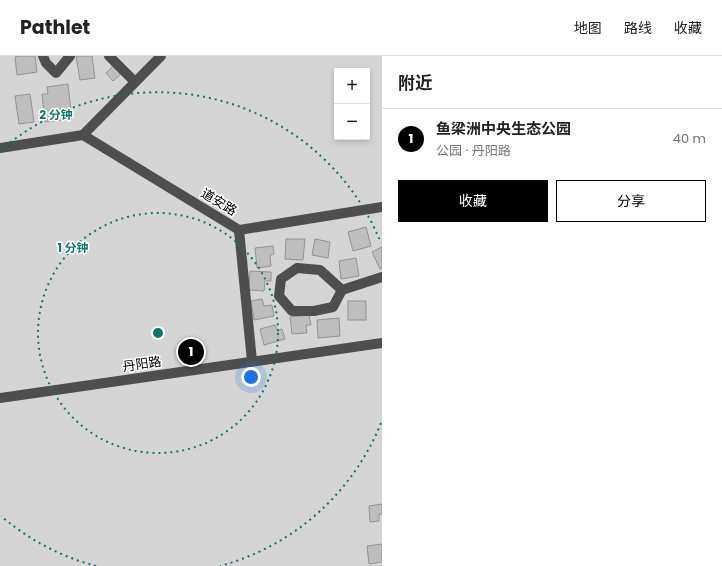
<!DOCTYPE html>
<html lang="zh">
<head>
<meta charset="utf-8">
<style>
	:root { --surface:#fff; --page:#f2f2f2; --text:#222; --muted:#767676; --line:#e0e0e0; --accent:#000 }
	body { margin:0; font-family:Poppins,"Noto Sans SC",sans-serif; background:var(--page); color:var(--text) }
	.controls { position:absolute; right:12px; top:12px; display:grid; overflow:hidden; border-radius:0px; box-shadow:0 2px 6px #0003 }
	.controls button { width:36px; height:36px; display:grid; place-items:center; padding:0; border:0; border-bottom:1px solid var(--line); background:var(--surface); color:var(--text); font:20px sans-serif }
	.you { position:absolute; left:251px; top:321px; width:14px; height:14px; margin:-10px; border:3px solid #fff; border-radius:50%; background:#1a73e8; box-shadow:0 0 0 6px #1a73e833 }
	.badge { display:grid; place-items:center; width:26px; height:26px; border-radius:50%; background:var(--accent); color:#fff; font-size:13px; font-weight:700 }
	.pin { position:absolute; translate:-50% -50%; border:2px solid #fff; box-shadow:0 1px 4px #0006 }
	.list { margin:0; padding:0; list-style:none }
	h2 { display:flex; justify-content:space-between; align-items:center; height:52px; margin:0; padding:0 16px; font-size:17px }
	h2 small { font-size:13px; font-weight:400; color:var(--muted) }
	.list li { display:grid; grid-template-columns:26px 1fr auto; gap:12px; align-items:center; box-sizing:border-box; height:60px; padding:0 16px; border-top:1px solid var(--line) }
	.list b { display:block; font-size:15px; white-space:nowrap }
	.list p { margin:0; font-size:13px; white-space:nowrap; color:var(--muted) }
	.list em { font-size:13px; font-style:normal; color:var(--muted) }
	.actions { display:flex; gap:8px; padding:12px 16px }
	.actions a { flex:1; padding:9px 0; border:1px solid var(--accent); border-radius:0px; text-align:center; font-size:14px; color:var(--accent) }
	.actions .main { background:var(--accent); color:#fff }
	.map { position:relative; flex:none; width:382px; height:510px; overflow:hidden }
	header { display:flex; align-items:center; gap:24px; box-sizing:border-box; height:56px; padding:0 20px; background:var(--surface); border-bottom:1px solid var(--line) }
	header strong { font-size:19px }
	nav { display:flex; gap:22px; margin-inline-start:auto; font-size:14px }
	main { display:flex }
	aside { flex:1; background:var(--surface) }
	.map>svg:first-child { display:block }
	.green { fill:#d5d5d5; fill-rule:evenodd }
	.building { fill:#bebebe; stroke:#929292 }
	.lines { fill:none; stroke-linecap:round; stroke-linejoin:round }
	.minor { stroke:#4e4e4e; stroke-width:10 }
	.ring { fill:none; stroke:#0f766e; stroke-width:2; stroke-dasharray:2 4 }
	.labels { text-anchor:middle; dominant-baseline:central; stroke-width:3; stroke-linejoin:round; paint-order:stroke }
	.street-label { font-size:13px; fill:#000; stroke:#fff }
	.centre { fill:#0f766e; stroke:#fff; stroke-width:2 }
	.ring-label { font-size:12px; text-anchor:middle; font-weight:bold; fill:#0f766e; stroke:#fff; stroke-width:3; stroke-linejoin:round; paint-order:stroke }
</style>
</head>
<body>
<header>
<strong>Pathlet</strong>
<nav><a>地图</a><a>路线</a><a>收藏</a></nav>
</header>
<main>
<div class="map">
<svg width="382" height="510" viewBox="0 0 382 510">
	<rect width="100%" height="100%" fill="#fff"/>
	<path class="green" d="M0 0H382V510H0ZM337 15H367V81H337Z"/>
	<g class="building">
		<polygon points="19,0 35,0 37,16 17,19 15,1"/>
		<polygon points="76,0 92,0 95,22 80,24"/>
		<polygon points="113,10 121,18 113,25 106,17"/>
		<polygon points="68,28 72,63 45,66 42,38 48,38 47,31"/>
		<polygon points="30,38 34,66 19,68 15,40"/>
		<polygon points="366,171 371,190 353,195 348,176"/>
		<polygon points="286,183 305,183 303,204 285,203"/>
		<polygon points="315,183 330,186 328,202 312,199"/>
		<polygon points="273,190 274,198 270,199 271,210 257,212 255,192"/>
		<polygon points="382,191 382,212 380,213 372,196"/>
		<polygon points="356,202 359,220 341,223 339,205"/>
		<polygon points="250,215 271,216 271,225 265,225 264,235 249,234"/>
		<polygon points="262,243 264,250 272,249 274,260 254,264 251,245"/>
		<rect x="348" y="245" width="18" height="19"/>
		<polygon points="309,259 311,269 306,269 307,277 292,278 290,261"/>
		<polygon points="339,262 340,280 318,282 317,264"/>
		<polygon points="275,269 277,274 282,273 285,283 264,289 260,273"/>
		<polygon points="382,448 382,458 379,458 379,465 370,466 369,450"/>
		<polygon points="382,488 382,506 369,508 367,490"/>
	</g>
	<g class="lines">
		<g class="minor">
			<polyline points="43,0 46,7 56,17 70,0"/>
			<polyline points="109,0 135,26"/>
			<polyline points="83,79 239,174 382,151"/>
			<polyline points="0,92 83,79 161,0"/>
			<polyline points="239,174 252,305"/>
			<polyline points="342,234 320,214 297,212 281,223 279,240 292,255 314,255 333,251 342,234 382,221"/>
			<polyline points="0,342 382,287"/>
		</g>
	</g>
	<g class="ring">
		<circle cx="158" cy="277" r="120"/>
		<path d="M381 367A241 241 0 0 1 220 510M96 510A241 241 0 0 1 1 460M1 94A241 241 0 0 1 381 187"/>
	</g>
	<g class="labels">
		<g class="street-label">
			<text transform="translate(219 146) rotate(31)">道安路</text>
			<text transform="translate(142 308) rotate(-8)">丹阳路</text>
		</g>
	</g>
	<circle cx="158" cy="277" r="6" class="centre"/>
	<g class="ring-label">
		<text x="56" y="63">2 分钟</text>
		<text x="73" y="196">1 分钟</text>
	</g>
</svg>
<div class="controls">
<button>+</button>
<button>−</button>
</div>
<div class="you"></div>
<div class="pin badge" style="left:191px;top:296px">1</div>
</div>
<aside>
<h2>附近<small></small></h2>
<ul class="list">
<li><span class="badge">1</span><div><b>鱼梁洲中央生态公园</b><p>公园 · 丹阳路</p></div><em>40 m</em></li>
</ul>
<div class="actions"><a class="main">收藏</a><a>分享</a></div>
</aside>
</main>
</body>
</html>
